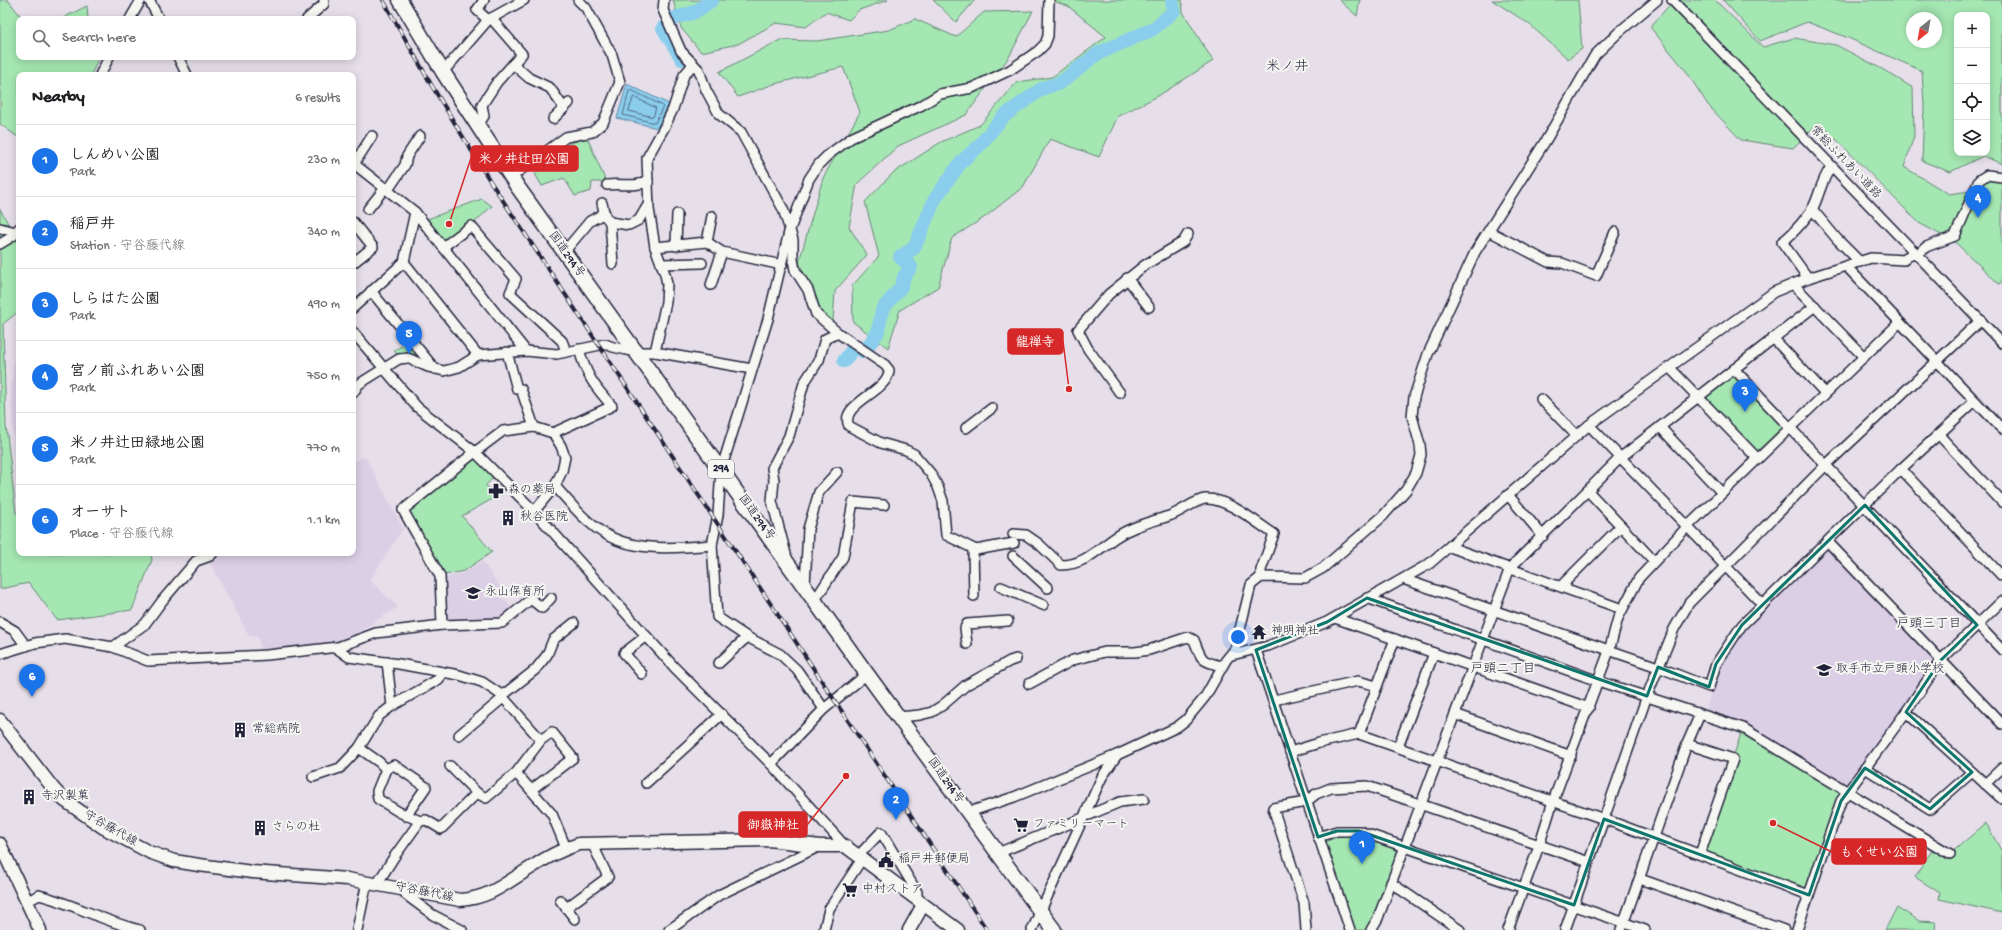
<!DOCTYPE html>
<html lang="en">
<head>
<meta charset="utf-8">
<style>
	:root { --surface:#fff; --page:#f6f6f6; --text:#202124; --muted:#757577; --line:#e0e0e0; --accent:#1a73e8 }
	body { margin:0; font-family:"Gochi Hand","Klee One",sans-serif; background:var(--page); color:var(--text) }
	.controls { position:absolute; right:12px; top:12px; display:grid; overflow:hidden; border-radius:8px; box-shadow:0 2px 10px #0003 }
	.controls button { width:36px; height:36px; display:grid; place-items:center; padding:0; border:0; border-bottom:1px solid var(--line); background:var(--surface); color:var(--text); font:20px sans-serif }
	.compass { position:absolute; left:1906px; top:12px; width:36px; height:36px; border-radius:50%; background:var(--surface); box-shadow:0 2px 10px #0003; rotate:211deg }
	.you { position:absolute; left:1238px; top:637px; width:14px; height:14px; margin:-10px; border:3px solid #fff; border-radius:50%; background:#1a73e8; box-shadow:0 0 0 6px #1a73e833 }
	.badge { display:grid; place-items:center; width:26px; height:26px; border-radius:50%; background:var(--accent); color:#fff; font-size:13px; font-weight:700 }
	.pin { position:absolute; translate:-50% -33px; filter:drop-shadow(0 1px 2px #0008) }
	.pin::after { content:''; position:absolute; top:21px; width:14px; height:12px; background:inherit; clip-path:polygon(0 0,100% 0,50% 100%) }
	.list { margin:0; padding:0; list-style:none }
	h2 { display:flex; justify-content:space-between; align-items:center; height:52px; margin:0; padding:0 16px; font-size:17px }
	h2 small { font-size:13px; font-weight:400; color:var(--muted) }
	.list li { display:grid; grid-template-columns:26px 1fr auto; gap:12px; align-items:center; box-sizing:border-box; height:72px; padding:0 16px; border-top:1px solid var(--line) }
	.list b { display:block; font-size:15px; white-space:nowrap }
	.list p { margin:0; font-size:13px; white-space:nowrap; color:var(--muted) }
	.list em { font-size:13px; font-style:normal; color:var(--muted) }
	.icon { flex:none; width:22px; height:22px; fill:none; stroke:currentColor; stroke-width:2; stroke-linecap:round; stroke-linejoin:round }
	.map { position:relative; flex:none; width:2002px; height:930px; overflow:hidden }
	.search { position:absolute; background:var(--surface); box-shadow:0 2px 10px #0003; left:16px; top:16px; width:340px; height:44px; display:flex; align-items:center; gap:10px; box-sizing:border-box; padding:0 14px; border-radius:8px; color:var(--muted); font-size:15px }
	.panel { position:absolute; background:var(--surface); box-shadow:0 2px 10px #0003; left:16px; top:72px; width:340px; height:484px; border-radius:8px }
	.map>svg:first-child { display:block }
	.built { fill:#dbcfe5 }
	.green { fill:#a5e7b2; stroke:#648476; fill-rule:evenodd }
	.water { fill:#8bcdec; stroke:#6189a5 }
	.lines { fill:none; stroke-linecap:round; stroke-linejoin:round }
	.shore { stroke:#4c6682; stroke-width:1 }
	.river { stroke:#8bcdec; stroke-width:14 }
	.minor-casing { stroke:#22223b; stroke-width:12 }
	.major-casing { stroke:#22223b; stroke-width:15 }
	.highway-casing { stroke:#22223b; stroke-width:17 }
	.minor { stroke:#f6f6f2; stroke-width:9 }
	.major { stroke:#f6f6f2; stroke-width:12 }
	.highway { stroke:#f6f6f2; stroke-width:14 }
	.rail-casing { stroke:#22223b; stroke-width:4 }
	.rail { stroke:#f6f6f2; stroke-width:2.5; stroke-dasharray:8; stroke-linecap:butt }
	.marked { fill:none; stroke:#0f766e; stroke-width:3; stroke-linejoin:round }
	.labels { text-anchor:middle; dominant-baseline:central; stroke-width:4; stroke-linejoin:round; paint-order:stroke }
	.shield { fill:#f6f6f2; stroke:#626272; stroke-width:1 }
	.shield-label { font-size:11px; font-weight:bold; fill:#22223b }
	.street-label { font-size:12px; fill:#22223b; stroke:#f6f6f2 }
	.poi-label { font-size:12px; fill:#22223b; stroke:#f6f6f2; text-anchor:start }
	.neighbourhood-label { font-size:13px; fill:#22223b; stroke:#f6f6f2 }
	.quarter-label { font-size:14px; fill:#22223b; stroke:#f6f6f2 }
	.leader { fill:none; stroke:#d62828; stroke-width:1.5 }
	.callout-dot { fill:#d62828; stroke:#f6f6f2; stroke-width:1.5 }
	.callout { fill:#d62828; stroke:#d62828; stroke-width:1.5 }
	.callout-label { font-size:13px; text-anchor:middle; font-weight:bold; fill:#fff }
</style>
</head>
<body>
<div class="map">
<svg width="2002" height="930" viewBox="0 0 2002 930">
	<rect width="100%" height="100%" fill="#e6dfea"/>
	<filter id="ink" filterUnits="userSpaceOnUse"><feTurbulence type="fractalNoise" baseFrequency=".025" numOctaves="2"/><feDisplacementMap in="SourceGraphic" scale="8" xChannelSelector="R" yChannelSelector="G"/><feConvolveMatrix kernelMatrix="1 2 1 2 8 2 1 2 1" color-interpolation-filters="sRGB"/></filter>
	<g filter="url(#ink)">
		<g class="built">
			<polygon points="19,301 19,496 17,496 11,394"/>
			<polygon points="365,456 403,528 370,580 398,607 349,638 321,646 260,650 258,637 249,636 209,561 218,553 353,553 353,463"/>
			<polygon points="1828,550 1935,662 1849,787 1743,724 1705,713 1715,679 1723,662 1747,625"/>
			<polygon points="482,561 503,591 499,595 514,610 502,620 447,621 443,578 464,573"/>
		</g>
		<g class="green">
			<polygon points="0,0 8,0 23,19 19,19 19,57 99,57 91,75 19,75 19,138 0,124"/>
			<polygon points="673,0 888,0 859,10 849,20 826,12 806,27 776,23 738,44 701,52 681,28"/>
			<polygon points="933,0 975,0 956,22"/>
			<polygon points="1049,0 1182,0 1183,12 1213,61 1158,96 1118,116 1099,157 1050,139 1023,187 985,217 952,238 938,287 900,310 888,348 853,322 852,286 879,256 865,202 893,173 941,142 980,125 1017,82 1052,77 1106,37 1068,6"/>
			<polygon points="1339,0 1360,0 1357,16"/>
			<polygon points="1492,0 1578,0 1582,49 1568,59 1529,24"/>
			<polygon points="1674,0 1715,0 1763,47 1794,38 1836,45 1882,69 1913,88 1914,136 1904,167 1949,194 1970,191 1988,178 2002,182 2002,282 1999,284 1956,243 1919,223 1819,122 1793,148 1741,140 1708,105 1686,71 1650,27"/>
			<path d="M1723 0H2002V164L1983 156 1950 172 1922 161 1924 106 1922 71 1846 37 1807 22 1760 41ZM1957 15H1987V153H1957ZM1912 18H1936V42H1912Z"/>
			<polygon points="87,6 88,19 61,19"/>
			<polygon points="1033,11 1009,57 966,115 898,146 857,184 849,227 867,255 835,291 832,337 799,262 823,178 860,112 843,67 774,84 738,97 719,72 780,40 817,41 889,30 915,19 956,37 984,12"/>
			<polygon points="587,137 606,182 592,182 591,191 575,196 564,178 542,186 535,174 561,147"/>
			<polygon points="482,199 492,206 471,226 443,247 422,221"/>
			<polygon points="0,209 19,243 19,311 3,324 6,426 16,513 19,513 19,553 151,553 152,560 132,610 57,620 29,583 0,589"/>
			<polygon points="412,341 435,369 399,359 394,350"/>
			<polygon points="1733,375 1785,428 1758,454 1705,396"/>
			<polygon points="475,452 497,474 486,485 496,497 462,516 492,552 464,571 440,576 403,510"/>
			<polygon points="1743,728 1847,792 1809,895 1700,854"/>
			<polygon points="1986,823 2002,852 2002,913 1939,899 1940,893 1915,877 1935,845 1950,854"/>
			<polygon points="1341,834 1365,836 1404,845 1371,930 1350,930 1320,845"/>
			<polygon points="1897,907 1919,921 1936,922 1935,930 1885,930"/>
		</g>
		<polygon class="water" points="627,84 669,104 657,128 617,118"/>
		<g class="lines">
			<g class="shore">
				<polygon points="631,90 663,106 655,123 623,115 629,91"/>
				<polygon points="634,97 656,108 653,117 629,111"/>
			</g>
			<g class="river">
				<polyline points="682,59 663,28 675,18 695,12 712,0"/>
				<polyline points="844,361 855,346 864,352 878,332 882,310 901,287 904,277 911,267 900,257 914,248 935,199 961,162 979,146 1004,116 1043,88 1060,83 1097,54 1153,29 1174,11 1172,0"/>
			</g>
			<g class="minor-casing">
				<g id="minor">
					<polyline points="149,0 159,19"/>
					<polyline points="484,0 477,10 488,20"/>
					<path d="M664 0 663 10 681 51 699 70 706 90 719 114 741 132 783 209 793 240V259L795 270 808 290 816 314 838 333 885 365 889 370C889 392 838 404 849 426L881 443 906 450 914 454 931 474 938 487 943 501 946 535 976 550 1014 543"/>
					<polyline points="1672,0 2002,343"/>
					<polyline points="130,19 141,0"/>
					<polyline points="307,19 324,4 324,0"/>
					<polyline points="178,57 187,75"/>
					<polyline points="513,64 529,78 550,88 564,108"/>
					<polyline points="443,72 488,20 524,0"/>
					<polyline points="100,75 109,57"/>
					<polyline points="553,119 569,103"/>
					<polyline points="478,126 484,116 482,105 497,82 522,54 491,18"/>
					<polyline points="353,163 415,212 404,262 353,308"/>
					<polyline points="354,164 372,136"/>
					<polyline points="511,177 566,137 592,132 603,123 620,82 612,55 586,8 578,0"/>
					<path d="M607 185C621 183 636 188 648 181"/>
					<polyline points="388,190 405,165 407,156 420,136"/>
					<polyline points="602,203 605,216 610,222 629,225 639,220 649,203"/>
					<polyline points="368,209 385,188"/>
					<polyline points="1812,209 1837,239 1860,262"/>
					<polyline points="415,212 526,351"/>
					<polyline points="353,222 373,247 353,263"/>
					<polyline points="610,222 613,264"/>
					<polyline points="0,228 16,232"/>
					<polyline points="1489,231 1548,262 1562,263 1596,276 1615,232"/>
					<polyline points="707,242 712,216"/>
					<polyline points="0,244 13,236 19,228"/>
					<polyline points="676,246 677,214"/>
					<polyline points="443,247 471,226 516,279 510,293 562,341 566,351"/>
					<polyline points="655,247 707,242 722,252 782,265"/>
					<polyline points="564,252 590,221 605,213"/>
					<polyline points="1917,255 1926,247 1955,236 1979,180 1987,175 2002,177"/>
					<polyline points="404,262 478,355"/>
					<polyline points="661,264 702,263"/>
					<polyline points="1846,266 2002,429"/>
					<polyline points="1127,278 1149,307"/>
					<path d="M1808 278 1782 242C1792 235 1812 213 1816 201 1821 188 1823 178 1831 167"/>
					<polyline points="1793,284 1864,357"/>
					<polyline points="711,285 722,252"/>
					<polyline points="371,291 435,369"/>
					<polyline points="353,332 417,407 475,452 534,511 675,668 771,764 845,846"/>
					<polyline points="1773,338 1825,393"/>
					<polyline points="507,352 517,389 521,389 534,427"/>
					<polyline points="655,352 666,302 667,284 665,274 655,247 649,209 647,158 665,126 673,109 684,75 691,67 692,62"/>
					<polyline points="1669,367 1758,459"/>
					<polyline points="1734,369 2002,650"/>
					<polyline points="353,393 359,384 399,359 408,358 428,367 444,371 459,367 478,355 526,351 557,354 605,344 613,347 636,352 655,352 752,369"/>
					<polyline points="1120,393 1088,349 1078,330 1109,294 1145,265 1183,242 1188,234"/>
					<polyline points="1541,399 1576,435"/>
					<polyline points="1589,425 1763,605"/>
					<polyline points="1660,427 1722,493"/>
					<polyline points="966,428 992,408"/>
					<path d="M553 433 612 406C594 386 586 375 579 349"/>
					<polyline points="1939,435 2002,502"/>
					<polyline points="1901,469 2002,576"/>
					<path d="M555 486C570 503 587 524 607 535 636 552 679 548 712 545"/>
					<polyline points="1588,491 1654,561"/>
					<polyline points="1508,495 1543,536"/>
					<path d="M1013 534 1026 535 1039 544 1061 565C1084 565 1097 550 1116 537 1132 526 1151 522 1169 516 1180 513 1195 500 1205 499 1226 497 1257 523 1274 534L1261 570V577"/>
					<polyline points="1828,542 2002,724"/>
					<polyline points="1450,547 1622,609"/>
					<polyline points="973,549 974,596"/>
					<polyline points="1013,556 1048,588"/>
					<polyline points="787,558 772,501 774,480 772,468 789,436 804,383 819,360 825,339 838,333"/>
					<polyline points="1403,579 1658,667 1709,687 1716,664 1742,625 1901,469 1975,401"/>
					<polyline points="805,586 808,529 819,492 837,472"/>
					<polyline points="1561,586 1621,526"/>
					<polyline points="1001,587 1043,605"/>
					<polyline points="1367,598 1598,681 1743,728 1950,854"/>
					<polyline points="815,600 843,557 853,502 884,505"/>
					<polyline points="1335,618 1589,708"/>
					<polyline points="0,622 15,631 26,646"/>
					<polyline points="442,625 502,623 531,599 542,608 551,598"/>
					<polyline points="967,644 965,628 967,624 1008,621"/>
					<polyline points="113,647 148,661 267,655 338,647 376,633 442,625 440,576 403,510 475,452 503,431 534,427 553,433 561,446 565,457 562,471 555,486 537,508"/>
					<polyline points="335,647 349,657 399,664 459,675 482,682 500,694 541,740 552,732 573,758 531,790 552,814 566,848"/>
					<polyline points="1256,650 1350,930"/>
					<polyline points="0,654 35,643 65,639 113,647 145,624 162,601 196,561 210,556 213,553"/>
					<polyline points="1232,655 1268,646 1327,622 1429,564 1589,425 1774,292 1808,278 1871,258 1904,260 1914,251"/>
					<polyline points="387,662 392,706 439,679 442,672"/>
					<polyline points="719,663 747,637"/>
					<polyline points="642,674 624,653 646,636"/>
					<path d="M1029 684 1073 660 1105 652H1135L1149 650 1188 637 1194 640C1202 660 1200 661 1222 666"/>
					<polyline points="502,696 535,670 547,655 553,640 574,623"/>
					<polyline points="1274,700 1358,681 1377,686"/>
					<polyline points="824,709 797,670 780,654 747,637 717,617 712,545 718,515 721,470 768,319 789,232 809,179 819,164 828,155 851,138 922,105 940,94 972,88 1010,70 1038,51 1045,44 1048,36 1049,0"/>
					<polyline points="1906,712 2002,799"/>
					<polyline points="1455,714 1571,756"/>
					<polyline points="899,717 920,715 932,712 943,705 966,685 1010,661 1016,659"/>
					<polyline points="1359,734 1395,639"/>
					<polyline points="459,735 503,698"/>
					<polyline points="1687,744 1700,714"/>
					<polyline points="1398,747 1434,653"/>
					<polyline points="359,748 379,762 386,769 377,791 378,799 399,812 420,821"/>
					<polyline points="1290,752 1319,743 1359,734 1604,819 1809,895"/>
					<polyline points="771,764 824,709 867,674"/>
					<polyline points="450,766 477,793"/>
					<polyline points="1865,768 1930,809 1972,772"/>
					<polyline points="386,769 394,765 426,787 406,816"/>
					<polyline points="516,773 541,740"/>
					<polyline points="313,777 340,768 359,748 379,716 392,706"/>
					<polyline points="646,783 722,714"/>
					<polyline points="1985,784 2002,768"/>
					<polyline points="969,812 1014,797 1117,755 1177,727 1186,720 1205,697 1226,660 1235,649 1251,585 1261,577 1305,578 1323,568 1383,516 1406,490 1416,473 1421,455 1420,445 1412,416 1414,397 1428,354 1475,252 1546,140 1595,55 1619,32 1657,0"/>
					<polyline points="1089,815 1120,802 1144,799"/>
					<polyline points="1318,837 1337,831 1359,831 1645,930"/>
					<polyline points="998,853 1083,818"/>
					<polyline points="858,856 881,832 917,892 917,900"/>
					<polyline points="1640,879 1784,930"/>
					<polyline points="1391,883 1460,930"/>
					<polyline points="377,884 394,857 420,821 426,820 441,829 477,793 486,798 516,773 531,790"/>
					<polyline points="405,889 406,895 433,915 462,930"/>
					<polyline points="560,900 575,919"/>
					<path d="M26 902 39 895C74 904 105 922 140 930"/>
					<polyline points="566,908 608,877 592,843"/>
					<polyline points="357,930 367,882"/>
					<polyline points="669,930 719,895 820,846"/>
					<polyline points="824,930 829,909 862,859"/>
					<polyline points="1032,930 1102,777 1117,755"/>
					<polyline points="1306,930 1304,903 1273,808 1306,802 1316,794 1331,788 1367,786 1589,862"/>
					<polyline points="1371,930 1378,918 1510,568 1620,458 1815,306"/>
					<polyline points="1508,930 1539,846 1553,801 1609,651 1618,618 1639,578 1687,527 1899,323"/>
					<polyline points="1565,930 1647,696 1674,629 1689,603 1826,465 1981,320"/>
					<polyline points="1621,930 1687,744 1733,759 1700,854"/>
					<polyline points="1797,930 1841,801 1906,712 1941,660 2002,601"/>
				</g>
			</g>
			<g class="major-casing">
				<g id="major">
					<path d="M0 720 53 788 64 800 104 828 149 852 174 861 199 865 252 872 347 879 460 900C491 898 507 882 532 867 547 857 563 849 579 844L769 840 820 846H845L958 930"/>
					<polyline points="0,844 40,930"/>
					<polyline points="909,930 923,905"/>
				</g>
			</g>
			<g class="highway-casing">
				<polyline id="highway" points="400,0 443,72 517,186 867,674 1054,930"/>
			</g>
			<use href="#minor" class="minor"/>
			<use href="#major" class="major"/>
			<use href="#highway" class="highway"/>
			<g class="rail-casing">
				<polyline id="rail" points="383,0 432,86 490,181 987,930"/>
			</g>
			<use href="#rail" class="rail"/>
		</g>
	</g>
	<path class="marked" d="M1865 505 1977 625 1941 660 1906 712 1972 772 1930 809 1865 768 1841 801 1809 895 1604 819 1574 905 1359 831H1337L1318 837 1256 650 1327 622 1367 598 1647 696 1658 667 1709 687 1716 664 1742 625Z"/>
	<defs>
		<g id="pharmacy-bare" transform="scale(1.2)"><path d="M-2-6h4v4h4v4h-4v4h-4v-4h-4v-4h4Z" fill="#22223b" stroke="#f6f6f2" stroke-width="2.5" paint-order="stroke"/></g>
		<g id="building-bare" transform="scale(1.2)"><path d="M-4-6H4V6H1V3H-1V6H-4ZM-2.5-4.3h1.7v1.8h-1.7ZM.8-4.3h1.7v1.8H.8ZM-2.5-1h1.7V.8h-1.7ZM.8-1h1.7V.8H.8Z" fill="#22223b" stroke="#f6f6f2" stroke-width="2.5" paint-order="stroke"/></g>
		<g id="school-bare" transform="scale(1.2)"><path d="M0-5L7-2L0 1L-7-2ZM-4 1L0 2.5L4 1V4Q0 6-4 4Z" fill="#22223b" stroke="#f6f6f2" stroke-width="2.5" paint-order="stroke"/></g>
		<g id="temple-bare" transform="scale(1.2)"><path d="M0-6L5-2H3V0L6.5 2.5H4V6H1.5V3h-3V6H-4V2.5H-6.5L-3 0V-2H-5Z" fill="#22223b" stroke="#f6f6f2" stroke-width="2.5" paint-order="stroke"/></g>
		<g id="supermarket-bare" transform="scale(1.2)"><path d="M-6-5.5h2.5l.6 2H6L4.5 2H-2.5L-4.4-4H-6ZM-1.5 3.2a1.3 1.3 0 1 0 .1 0ZM3 3.2a1.3 1.3 0 1 0 .1 0Z" fill="#22223b" stroke="#f6f6f2" stroke-width="2.5" paint-order="stroke"/></g>
		<g id="civic-bare" transform="scale(1.2)"><path d="M-.6-6.5H3V-4.5H.6V-3L4-1V1h2V6H-6V1h2V-1L-.6-3ZM-1.2 2.5V6h2.4V2.5Z" fill="#22223b" stroke="#f6f6f2" stroke-width="2.5" paint-order="stroke"/></g>
	</defs>
	<g fill-rule="evenodd">
		<use href="#pharmacy-bare" x="496" y="491"/>
		<use href="#building-bare" x="508" y="518"/>
		<use href="#school-bare" x="473" y="593"/>
		<use href="#temple-bare" x="1259" y="632"/>
		<use href="#school-bare" x="1824" y="670"/>
		<use href="#building-bare" x="240" y="730"/>
		<use href="#building-bare" x="29" y="797"/>
		<use href="#supermarket-bare" x="1021" y="825"/>
		<use href="#building-bare" x="260" y="828"/>
		<use href="#civic-bare" x="886" y="860"/>
		<use href="#supermarket-bare" x="850" y="890"/>
	</g>
	<g class="labels">
		<rect class="shield" x="708" y="460" width="26" height="18" rx="3"/>
		<g class="shield-label">
			<text x="721" y="469">294</text>
		</g>
		<g class="street-label">
			<text transform="translate(1845 163) rotate(46)">常総ふれあい道路</text>
			<text transform="translate(566 255) rotate(54)">国道294号</text>
			<text transform="translate(756 518) rotate(54)">国道294号</text>
			<text transform="translate(945 781) rotate(54)">国道294号</text>
			<text transform="translate(110 829) rotate(30)">守谷藤代線</text>
			<text transform="translate(424 893) rotate(11)">守谷藤代線</text>
		</g>
		<g class="poi-label">
			<text x="508" y="491">森の薬局</text>
			<text x="520" y="518">秋谷医院</text>
			<text x="485" y="593">永山保育所</text>
			<text x="1271" y="632">神明神社</text>
			<text x="1836" y="670">取手市立戸頭小学校</text>
			<text x="252" y="730">常総病院</text>
			<text x="41" y="797">寺沢製菓</text>
			<text x="1033" y="825">ファミリーマート</text>
			<text x="272" y="828">さらの杜</text>
			<text x="898" y="860">稲戸井郵便局</text>
			<text x="862" y="890">中村ストア</text>
		</g>
		<g class="neighbourhood-label">
			<text x="1929" y="624">戸頭三丁目</text>
			<text x="1503" y="669">戸頭二丁目</text>
		</g>
		<g class="quarter-label">
			<text x="1287" y="67">米ノ井</text>
		</g>
	</g>
	<path class="leader" d="M449 224L471 158M1069 389L1063 341M846 776L807 825M1773 823L1832 852"/>
	<g class="callout-dot">
		<circle cx="449" cy="224" r="4"/>
		<circle cx="1069" cy="389" r="4"/>
		<circle cx="846" cy="776" r="4"/>
		<circle cx="1773" cy="823" r="4"/>
	</g>
	<g class="callout">
		<rect x="471" y="146" width="107" height="25" rx="4"/>
		<rect x="1008" y="329" width="55" height="25" rx="4"/>
		<rect x="739" y="812" width="68" height="25" rx="4"/>
		<rect x="1832" y="839" width="94" height="25" rx="4"/>
	</g>
	<g class="callout-label">
		<text x="524" y="163">米ノ井辻田公園</text>
		<text x="1035" y="346">龍禅寺</text>
		<text x="773" y="829">御嶽神社</text>
		<text x="1879" y="856">もくせい公園</text>
	</g>
</svg>
<div class="controls">
<button>+</button>
<button>−</button>
<button><svg class="icon" aria-label="locate" viewBox="0 0 24 24"><circle cx="12" cy="12" r="6"/><path d="M12 2v4M12 18v4M2 12h4M18 12h4"/></svg></button>
<button><svg class="icon" aria-label="layers" viewBox="0 0 24 24"><path d="M12 4l9 5-9 5-9-5zM3 14l9 5 9-5"/></svg></button>
</div>
<svg class="compass" viewBox="-18 -18 36 36"><path d="M0-13l5 13h-10z" fill="#e53935"/><path d="M0 13l5-13h-10z" fill="#757577"/></svg>
<div class="you"></div>
<div class="pin badge" style="left:1362px;top:864px">1</div>
<div class="pin badge" style="left:896px;top:820px">2</div>
<div class="pin badge" style="left:1745px;top:412px">3</div>
<div class="pin badge" style="left:1978px;top:218px">4</div>
<div class="pin badge" style="left:409px;top:354px">5</div>
<div class="pin badge" style="left:32px;top:697px">6</div>
<div class="search"><svg class="icon" aria-label="search" viewBox="0 0 24 24"><circle cx="10" cy="10" r="6"/><path d="M15 15l6 6"/></svg>Search here</div>
<section class="panel">
<h2>Nearby<small>6 results</small></h2>
<ul class="list">
<li><span class="badge">1</span><div><b>しんめい公園</b><p>Park</p></div><em>230 m</em></li>
<li><span class="badge">2</span><div><b>稲戸井</b><p>Station · 守谷藤代線</p></div><em>340 m</em></li>
<li><span class="badge">3</span><div><b>しらはた公園</b><p>Park</p></div><em>490 m</em></li>
<li><span class="badge">4</span><div><b>宮ノ前ふれあい公園</b><p>Park</p></div><em>750 m</em></li>
<li><span class="badge">5</span><div><b>米ノ井辻田緑地公園</b><p>Park</p></div><em>770 m</em></li>
<li><span class="badge">6</span><div><b>オーサト</b><p>Place · 守谷藤代線</p></div><em>1.1 km</em></li>
</ul>
</section>
</div>
</body>
</html>
